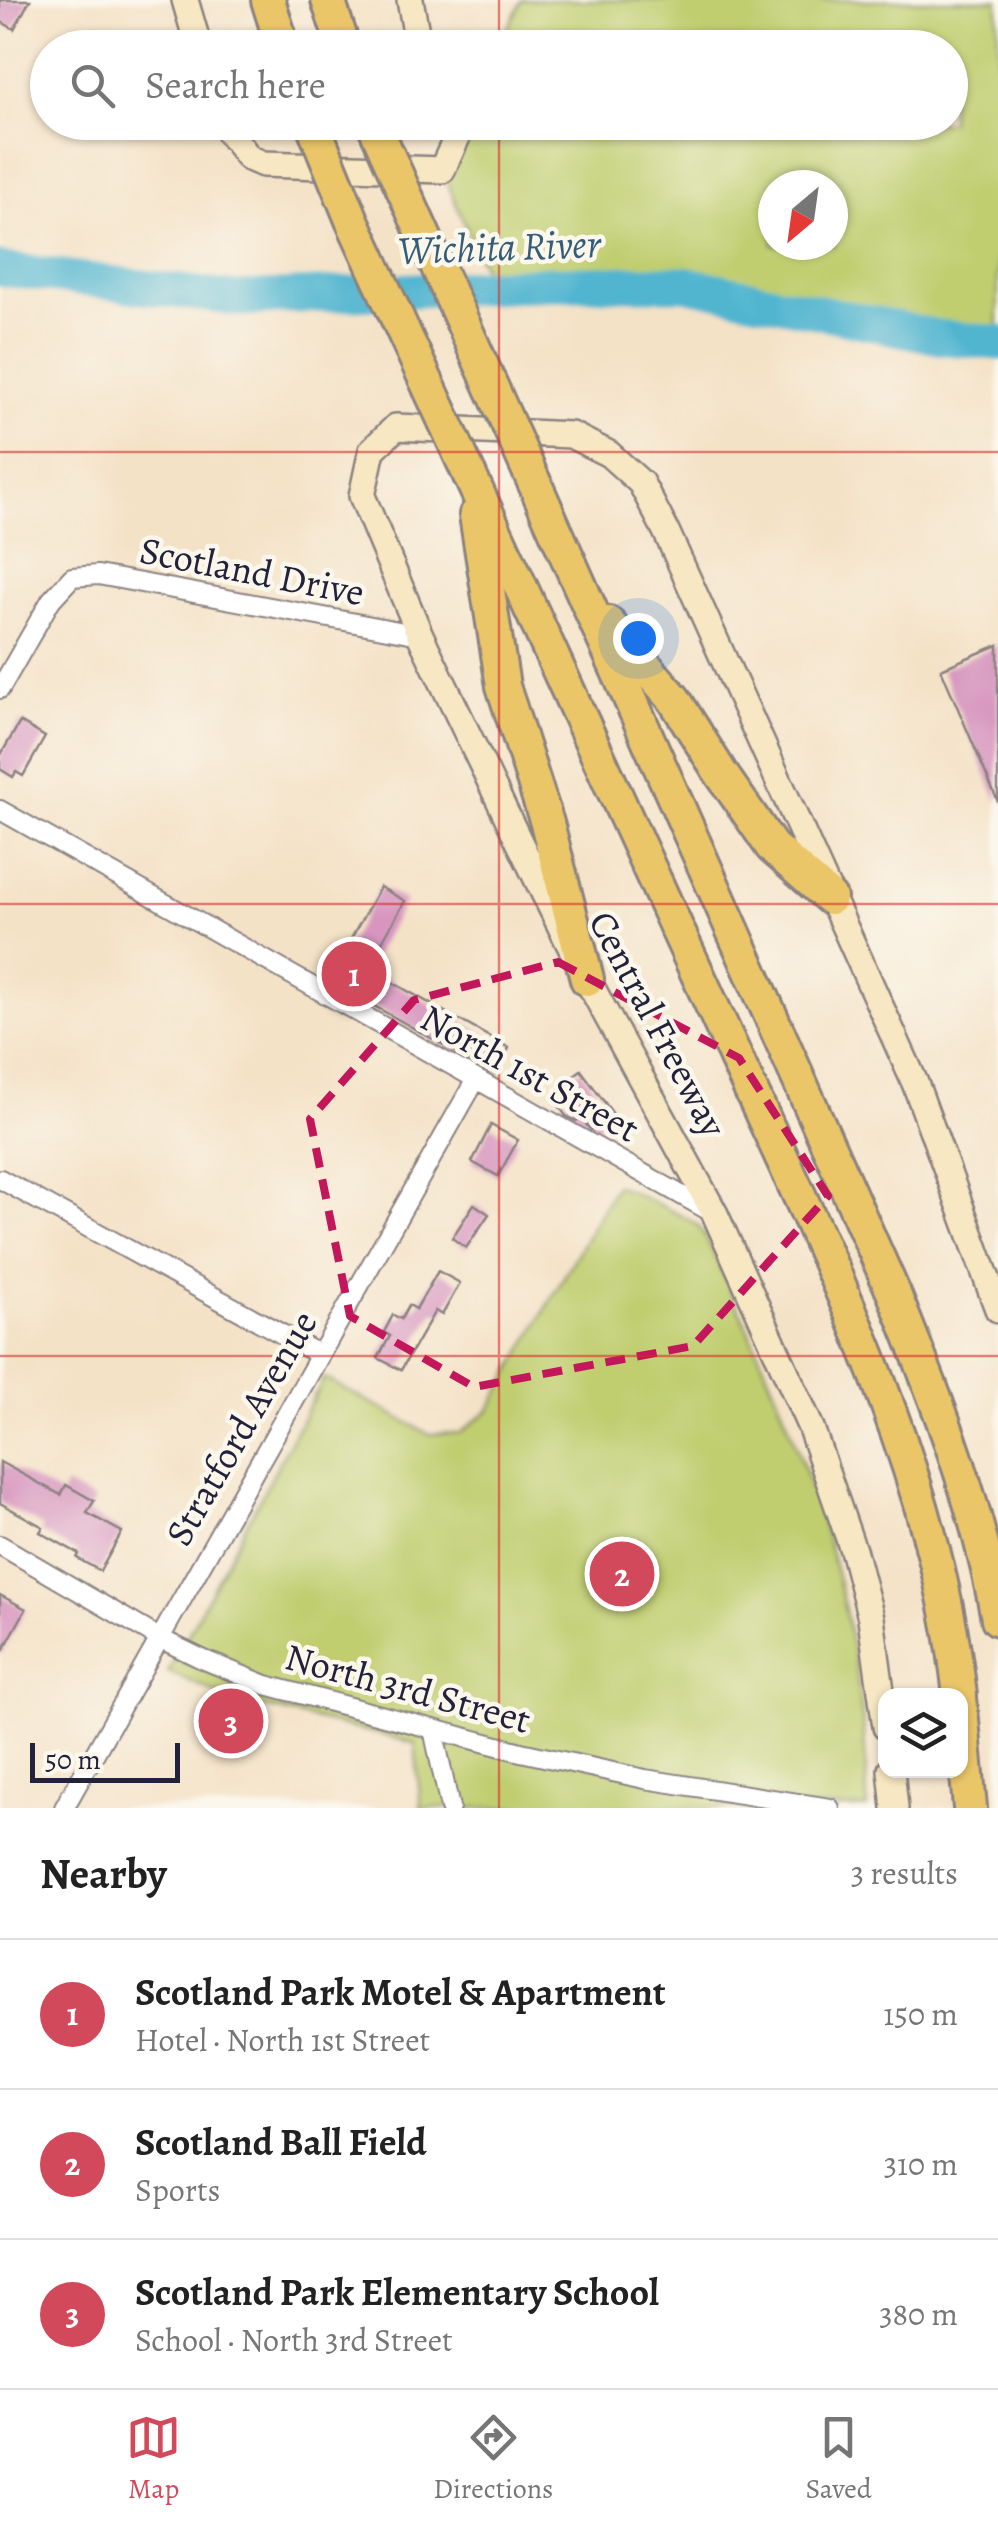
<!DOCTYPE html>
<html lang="en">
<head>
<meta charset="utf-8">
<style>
	:root { --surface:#fff; --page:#f6f6f6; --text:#222; --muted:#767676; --line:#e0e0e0; --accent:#d1495b }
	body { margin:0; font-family:Alegreya,serif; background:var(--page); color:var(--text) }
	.controls { position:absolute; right:30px; bottom:30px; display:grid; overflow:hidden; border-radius:20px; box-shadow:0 2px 8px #0004 }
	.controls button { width:90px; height:90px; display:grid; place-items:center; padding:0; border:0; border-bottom:2px solid var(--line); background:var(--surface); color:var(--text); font:50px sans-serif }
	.compass { position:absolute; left:758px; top:170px; width:90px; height:90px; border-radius:50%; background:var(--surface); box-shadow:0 2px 8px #0004; rotate:209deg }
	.scale { position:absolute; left:30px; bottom:25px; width:150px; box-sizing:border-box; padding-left:10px; border:5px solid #22223b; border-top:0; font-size:28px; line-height:35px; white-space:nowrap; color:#22223b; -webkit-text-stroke:8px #fbf7ec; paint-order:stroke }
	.you { position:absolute; left:638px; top:638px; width:35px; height:35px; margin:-25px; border:8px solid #fff; border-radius:50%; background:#1a73e8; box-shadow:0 0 0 15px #1a73e833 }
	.badge { display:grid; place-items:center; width:65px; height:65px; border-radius:50%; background:var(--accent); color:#fff; font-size:32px; font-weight:700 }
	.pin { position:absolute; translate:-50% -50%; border:5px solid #fff; box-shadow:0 2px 10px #0006 }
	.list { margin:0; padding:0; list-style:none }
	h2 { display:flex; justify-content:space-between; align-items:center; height:130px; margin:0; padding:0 40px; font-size:42px }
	h2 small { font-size:32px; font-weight:400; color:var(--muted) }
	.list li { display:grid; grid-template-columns:65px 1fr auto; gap:30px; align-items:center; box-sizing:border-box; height:150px; padding:0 40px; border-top:2px solid var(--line) }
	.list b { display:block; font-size:38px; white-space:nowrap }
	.list p { margin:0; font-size:32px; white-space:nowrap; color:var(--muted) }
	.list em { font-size:32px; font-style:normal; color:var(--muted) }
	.icon { flex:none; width:55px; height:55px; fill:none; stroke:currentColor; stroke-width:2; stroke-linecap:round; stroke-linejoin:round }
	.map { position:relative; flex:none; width:998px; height:1808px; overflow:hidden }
	.search { position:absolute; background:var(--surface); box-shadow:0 2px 8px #0004; left:30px; right:30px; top:30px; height:110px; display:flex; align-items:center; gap:25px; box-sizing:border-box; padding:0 35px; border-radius:55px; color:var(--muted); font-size:38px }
	.sheet { height:580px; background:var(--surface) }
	nav { display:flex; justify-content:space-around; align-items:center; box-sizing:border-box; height:140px; border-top:2px solid var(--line); background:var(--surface); font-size:28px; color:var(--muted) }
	nav a { display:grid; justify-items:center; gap:5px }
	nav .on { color:var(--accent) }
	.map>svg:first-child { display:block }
	.green { fill:#c0ce70; stroke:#717856; stroke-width:2.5; fill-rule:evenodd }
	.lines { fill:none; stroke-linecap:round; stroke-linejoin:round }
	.river { stroke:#51b5d0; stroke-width:35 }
	.building { fill:#d795bf }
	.minor-casing { stroke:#8b8281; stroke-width:22 }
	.secondary-casing { stroke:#8b8281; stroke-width:30 }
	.motorway-casing { stroke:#8b8281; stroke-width:38 }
	.minor { stroke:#fff; stroke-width:18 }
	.secondary { stroke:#f7e8c3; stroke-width:25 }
	.motorway { stroke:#ebc669; stroke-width:32 }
	.motorway-bridge-casing { stroke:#8b8281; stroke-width:38; stroke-linecap:butt }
	.motorway-bridge { stroke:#ebc669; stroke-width:32 }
	.marked { fill:none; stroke:#c2185b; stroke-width:8; stroke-dasharray:20 12; stroke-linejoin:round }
	.grid { fill:none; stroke:#d62828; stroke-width:2.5; stroke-opacity:0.55 }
	.labels { text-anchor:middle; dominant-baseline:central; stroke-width:9; stroke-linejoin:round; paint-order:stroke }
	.street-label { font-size:38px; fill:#22223b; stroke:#fbf7ec }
	.water-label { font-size:40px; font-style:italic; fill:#355d77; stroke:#fbf7ec }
</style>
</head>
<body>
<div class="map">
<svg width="998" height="1808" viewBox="0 0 998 1808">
	<rect width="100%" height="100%" fill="#fbf7ec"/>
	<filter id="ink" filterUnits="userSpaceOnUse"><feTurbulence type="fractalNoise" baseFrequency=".01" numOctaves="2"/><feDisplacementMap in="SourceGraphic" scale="20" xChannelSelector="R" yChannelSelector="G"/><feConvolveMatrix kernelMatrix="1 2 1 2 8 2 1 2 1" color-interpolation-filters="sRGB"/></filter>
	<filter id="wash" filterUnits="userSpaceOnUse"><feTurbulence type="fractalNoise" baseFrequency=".0048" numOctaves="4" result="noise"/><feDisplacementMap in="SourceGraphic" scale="40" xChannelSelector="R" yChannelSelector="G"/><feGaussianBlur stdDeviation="2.25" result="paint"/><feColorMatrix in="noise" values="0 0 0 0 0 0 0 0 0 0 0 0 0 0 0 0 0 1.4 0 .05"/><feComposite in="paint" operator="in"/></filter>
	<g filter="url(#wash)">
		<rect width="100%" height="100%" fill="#f4e2c7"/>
		<g class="green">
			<path d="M522 0H998V343L938 337 684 283 491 287 442 170 463 123 950 122V48L498 47ZM773 185H833V245H773Z"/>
			<path d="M616 1185C632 1193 688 1216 698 1226 708 1236 727 1285 735 1301 810 1458 868 1633 867 1808H421L415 1743 230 1699 168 1672 324 1378 429 1434 461 1433 489 1410Z"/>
		</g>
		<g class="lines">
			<polyline class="river" points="0,269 238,299 554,283 684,283 938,337 998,343"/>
		</g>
		<g id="blocks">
			<g class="building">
				<polygon points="0,0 30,0 14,29 0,21"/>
				<polygon points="998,645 998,802 941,669"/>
				<polygon points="20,722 45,737 23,776 16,772 13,777 0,769 0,756"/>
				<polygon points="380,887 405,901 367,968 509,1048 495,1074 328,980"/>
				<polygon points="581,1070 613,1114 591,1130 580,1118 576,1121 566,1116 559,1106 571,1097 562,1084"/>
				<polygon points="491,1125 518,1140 498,1176 472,1162"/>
				<polygon points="474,1204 489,1214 466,1248 452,1238"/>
				<polygon points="438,1271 460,1283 442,1315 435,1311 401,1370 378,1358 390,1336 384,1332 393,1315 401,1319 409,1305 416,1309"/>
				<polygon points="0,1462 61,1495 66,1485 94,1501 87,1513 122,1532 100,1571 77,1558 79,1554 40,1532 43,1527 0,1503"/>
				<polygon points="0,1595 26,1609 0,1656"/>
			</g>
		</g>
	</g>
	<g filter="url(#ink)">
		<use href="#blocks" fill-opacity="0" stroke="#8b8281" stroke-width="2.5"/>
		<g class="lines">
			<g class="minor-casing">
				<g id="minor">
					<polyline points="0,689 51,600 72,577 98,575 420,635"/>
					<polyline points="0,810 713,1213"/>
					<polyline points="0,1179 320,1355"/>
					<polyline points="0,1545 159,1638 202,1659 266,1685 521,1752 645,1779 830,1808"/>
					<polyline points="433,1729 450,1808"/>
					<polyline points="64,1808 475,1081"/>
				</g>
			</g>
			<g class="secondary-casing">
				<g id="secondary">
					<polyline points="185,0 199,48"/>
					<polyline points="410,0 419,48"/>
					<polyline points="221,122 249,158 263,164 442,170 457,137 450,122"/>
					<polyline points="886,1727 871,1618 854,1553 811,1428 715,1214 587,979 539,883 420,635 362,496 372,450 396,427 571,435 609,454 641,483 666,531 915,1083 998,1309"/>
					<polyline points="891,1770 895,1808"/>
				</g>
			</g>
			<g class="motorway-casing">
				<g id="motorway">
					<polyline points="268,0 283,48"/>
					<polyline points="328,0 344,48"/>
					<path d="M470 476C561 673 651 871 741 1069 832 1267 937 1477 960 1696"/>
					<path d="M534 482 894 1294C937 1400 978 1506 998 1619"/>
					<polyline points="476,515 503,686 547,823 587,979"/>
					<polyline points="608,623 674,699 720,772 772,847 830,898"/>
					<polyline points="960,1698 970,1808"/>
				</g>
			</g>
			<use href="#minor" class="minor"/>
			<use href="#secondary" class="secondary"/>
			<use href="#motorway" class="motorway"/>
			<g class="motorway-bridge-casing">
				<g id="motorway-bridge">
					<polyline points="312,122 352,220 470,476"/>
					<polyline points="373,122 534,482"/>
				</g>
			</g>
			<use href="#motorway-bridge" class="motorway-bridge"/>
		</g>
	</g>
	<path class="marked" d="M558 962 739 1058 828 1196 693 1346 474 1387 350 1316 310 1119 414 1000Z"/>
	<path class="grid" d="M499 0V48M499 122V1808M0 452H998M0 904H998M0 1356H998"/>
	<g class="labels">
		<g class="street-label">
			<text transform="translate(252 571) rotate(11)">Scotland Drive</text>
			<text transform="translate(658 1024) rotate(62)">Central Freeway</text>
			<text transform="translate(530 1073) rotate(29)">North 1st Street</text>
			<text transform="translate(241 1428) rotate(-60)">Stratford Avenue</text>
			<text transform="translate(408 1688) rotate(15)">North 3rd Street</text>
		</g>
		<g class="water-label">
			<text transform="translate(499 247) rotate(-2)">Wichita River</text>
		</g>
	</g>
</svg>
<div class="controls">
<button><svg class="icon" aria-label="layers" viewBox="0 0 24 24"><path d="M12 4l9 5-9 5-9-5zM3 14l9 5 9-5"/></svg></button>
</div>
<svg class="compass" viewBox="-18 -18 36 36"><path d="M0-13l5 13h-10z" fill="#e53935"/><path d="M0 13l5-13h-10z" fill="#767676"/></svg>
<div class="scale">50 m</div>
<div class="you"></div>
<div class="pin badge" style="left:354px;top:974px">1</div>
<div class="pin badge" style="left:622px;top:1574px">2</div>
<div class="pin badge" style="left:231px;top:1721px">3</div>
<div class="search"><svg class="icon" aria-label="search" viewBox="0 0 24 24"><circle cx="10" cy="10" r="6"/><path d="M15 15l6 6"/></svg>Search here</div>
</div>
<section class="sheet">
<h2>Nearby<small>3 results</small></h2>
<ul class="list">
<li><span class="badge">1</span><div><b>Scotland Park Motel &amp; Apartment</b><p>Hotel · North 1st Street</p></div><em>150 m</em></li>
<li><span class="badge">2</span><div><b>Scotland Ball Field</b><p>Sports</p></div><em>310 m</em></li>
<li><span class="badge">3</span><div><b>Scotland Park Elementary School</b><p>School · North 3rd Street</p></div><em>380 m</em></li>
</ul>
</section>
<nav>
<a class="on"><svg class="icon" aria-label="map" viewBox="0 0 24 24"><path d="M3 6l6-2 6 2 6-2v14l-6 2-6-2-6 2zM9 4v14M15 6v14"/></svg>Map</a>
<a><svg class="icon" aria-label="directions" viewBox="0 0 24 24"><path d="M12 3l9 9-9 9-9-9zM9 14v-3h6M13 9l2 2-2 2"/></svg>Directions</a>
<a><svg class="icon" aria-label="saved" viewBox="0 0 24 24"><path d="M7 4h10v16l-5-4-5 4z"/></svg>Saved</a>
</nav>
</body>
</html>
